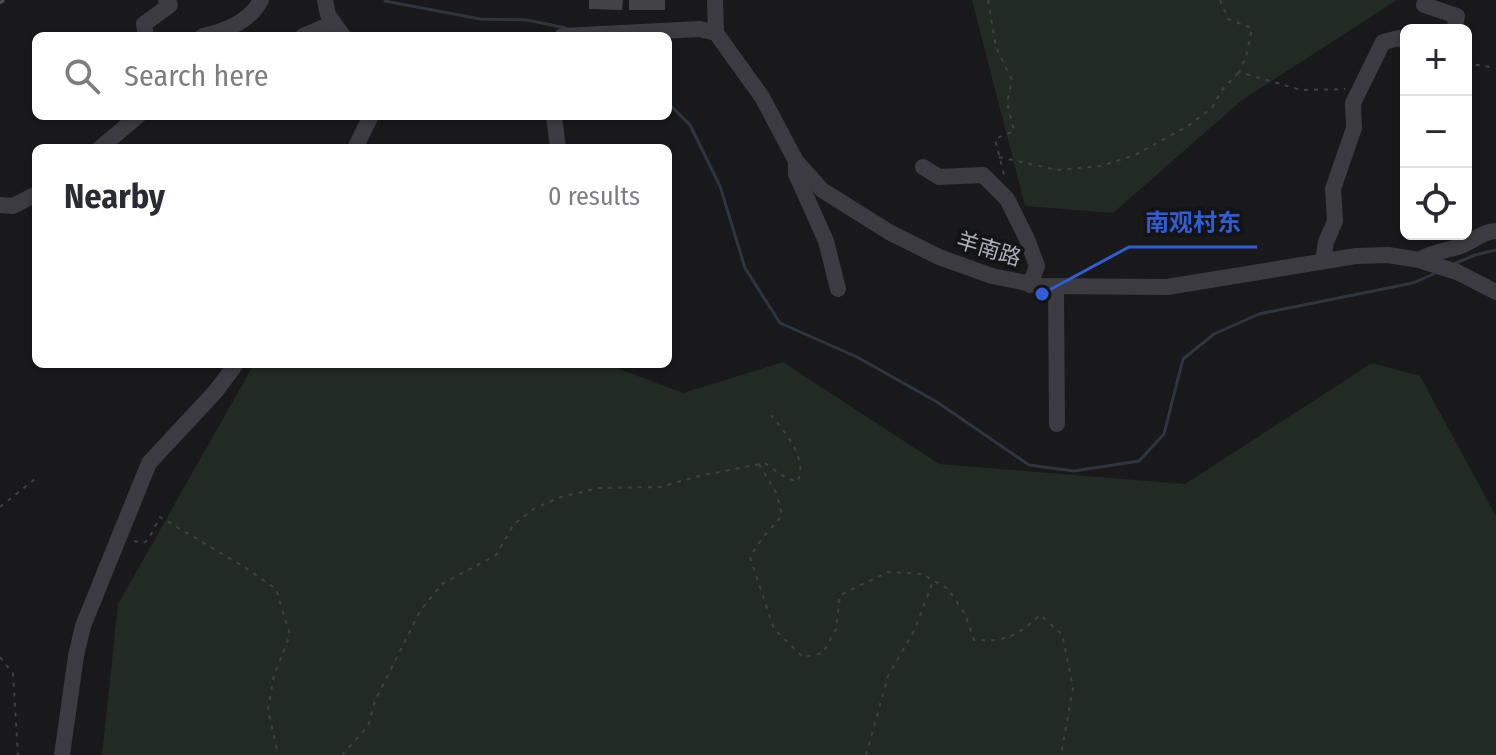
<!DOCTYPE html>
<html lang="en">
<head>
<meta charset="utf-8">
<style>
	:root { --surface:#fff; --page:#f7f7f7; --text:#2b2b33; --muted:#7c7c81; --line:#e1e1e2 }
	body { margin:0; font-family:"Fira Sans Condensed","Noto Sans SC",sans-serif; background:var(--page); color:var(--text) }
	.controls { position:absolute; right:24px; top:24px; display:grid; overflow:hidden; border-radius:12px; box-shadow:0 2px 6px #0004 }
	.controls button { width:72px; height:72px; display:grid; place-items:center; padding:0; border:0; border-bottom:2px solid var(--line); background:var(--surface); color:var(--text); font:40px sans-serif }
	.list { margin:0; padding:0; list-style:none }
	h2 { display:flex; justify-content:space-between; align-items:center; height:104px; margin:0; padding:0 32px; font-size:34px }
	h2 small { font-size:26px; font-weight:400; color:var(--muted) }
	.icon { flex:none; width:44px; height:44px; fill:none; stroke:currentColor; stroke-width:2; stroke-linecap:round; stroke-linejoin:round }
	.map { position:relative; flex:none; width:1496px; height:755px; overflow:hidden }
	.search { position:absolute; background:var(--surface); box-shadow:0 2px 6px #0004; left:32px; top:32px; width:640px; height:88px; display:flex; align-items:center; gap:20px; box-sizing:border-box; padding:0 28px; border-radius:12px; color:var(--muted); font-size:30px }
	.panel { position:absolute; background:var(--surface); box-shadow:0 2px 6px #0004; left:32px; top:144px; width:640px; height:224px; border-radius:12px }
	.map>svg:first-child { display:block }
	.green { fill:#222a24 }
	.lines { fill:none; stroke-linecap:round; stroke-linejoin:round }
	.stream { stroke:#2f353e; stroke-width:3 }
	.building { fill:#434247 }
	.path { stroke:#3f4046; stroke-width:2; stroke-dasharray:4 6; stroke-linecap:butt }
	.minor { stroke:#3b3b41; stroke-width:16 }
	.rail { stroke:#4f4f56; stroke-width:3; stroke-dasharray:10 8; stroke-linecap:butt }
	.labels { text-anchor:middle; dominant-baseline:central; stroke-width:8; stroke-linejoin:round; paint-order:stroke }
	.street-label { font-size:22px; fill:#abadb9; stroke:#141315 }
	.leader { fill:none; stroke:#325cd3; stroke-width:3 }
	.callout-dot { fill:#325cd3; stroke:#141315; stroke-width:3 }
	.callout-label { font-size:24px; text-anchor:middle; font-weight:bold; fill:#325cd3; stroke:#141315; stroke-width:8; stroke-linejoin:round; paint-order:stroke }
</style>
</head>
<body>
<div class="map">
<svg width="1496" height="755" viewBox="0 0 1496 755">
	<rect width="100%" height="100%" fill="#19181a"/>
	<g class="green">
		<polygon points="972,0 1397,0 1242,100 1113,213 1025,206"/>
		<polygon points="783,362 939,464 1185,484 1372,363 1420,376 1496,516 1496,755 102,755 118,604 254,364 606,364 683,393"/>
	</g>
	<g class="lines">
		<g class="stream">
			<polyline points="385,1 480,19 527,20 566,28"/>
			<polyline points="668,103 690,125 720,186 745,268 780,323 857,357 937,402 1029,465 1074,471 1139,461 1164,434 1183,359 1214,334 1259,314 1413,283 1438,272"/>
			<polyline points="1456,263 1475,255 1496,250"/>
		</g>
	</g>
	<g class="building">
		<polygon points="589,0 623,0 622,10 589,9"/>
		<rect x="629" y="0" width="36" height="10"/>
	</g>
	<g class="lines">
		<g class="path">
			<polyline points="988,0 996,47 1012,80 1007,103 1014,131 995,139 1004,175"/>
			<polyline points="1220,0 1228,19 1252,28 1246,57 1239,72 1301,90 1345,89"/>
			<polyline points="1466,63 1496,68"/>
			<polyline points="999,157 1057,170 1101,166 1135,155 1188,126 1212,108 1221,91 1239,72"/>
			<path d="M759 464 777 494 782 516 763 537 750 557 774 629 803 657 823 653 836 629 840 595 888 572 922 574 948 589 965 614 974 640C1007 642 1017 636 1040 615L1062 634 1073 688 1061 755"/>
			<polyline points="0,507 35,479"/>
			<polyline points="134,541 143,543 148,540 160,517 246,568 276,589 290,635 274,675 268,709 278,755"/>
			<polyline points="0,657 13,674 18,755"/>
			<path d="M342 755 368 726 375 701 420 611 442 584 496 555 514 524 535 508 561 497 599 488 660 487 699 476 765 463 781 475 797 482C809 460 785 432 771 415"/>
			<polyline points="866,755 888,676 915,629 933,581"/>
		</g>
		<g class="minor">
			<polyline points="325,0 328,15 343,36"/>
			<polyline points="715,0 716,33"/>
			<polyline points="1424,5 1457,16 1454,30"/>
			<polyline points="146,36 144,24 170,5 166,0"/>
			<path d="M203 36C226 31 250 22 261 0"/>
			<polyline points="303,36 333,23"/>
			<polyline points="562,36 700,29 716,33 762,97 796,161 822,190 889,232 939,257 992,276 1042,286 1167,287 1356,256 1388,255 1419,260 1457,272 1496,292"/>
			<polyline points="554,116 558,148"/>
			<polyline points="100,148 138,116"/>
			<polyline points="355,148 371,116"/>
			<polyline points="796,163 796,174 826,241 838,289"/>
			<polyline points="923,167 939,177 983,175 1007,199 1027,239 1037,266 1030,285"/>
			<polyline points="0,205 13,206 36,194"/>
			<path d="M1419 260C1432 252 1444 251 1458 247 1472 243 1482 231 1496 231"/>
			<polyline points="1323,261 1326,242 1335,221 1333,189 1354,128 1353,103 1383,42 1399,38 1406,42"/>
			<polyline points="1056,287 1057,424"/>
			<polyline points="62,755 76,656 83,626 149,463 216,391 236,364"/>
		</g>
		<polyline class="rail" points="0,3 4,0"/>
	</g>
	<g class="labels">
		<g class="street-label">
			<text transform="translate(989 249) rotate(17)">羊南路</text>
		</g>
	</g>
	<path class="leader" d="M1042 294L1129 247H1257"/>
	<circle class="callout-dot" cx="1042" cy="294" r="8"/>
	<g class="callout-label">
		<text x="1193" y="231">南观村东</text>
	</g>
</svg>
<div class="controls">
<button>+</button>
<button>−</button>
<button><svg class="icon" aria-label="locate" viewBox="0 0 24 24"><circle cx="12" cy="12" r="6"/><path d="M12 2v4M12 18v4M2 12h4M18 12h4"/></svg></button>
</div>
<div class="search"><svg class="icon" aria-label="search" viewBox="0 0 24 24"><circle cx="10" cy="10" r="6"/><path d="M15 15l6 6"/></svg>Search here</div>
<section class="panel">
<h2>Nearby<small>0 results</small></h2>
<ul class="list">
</ul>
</section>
</div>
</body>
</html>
